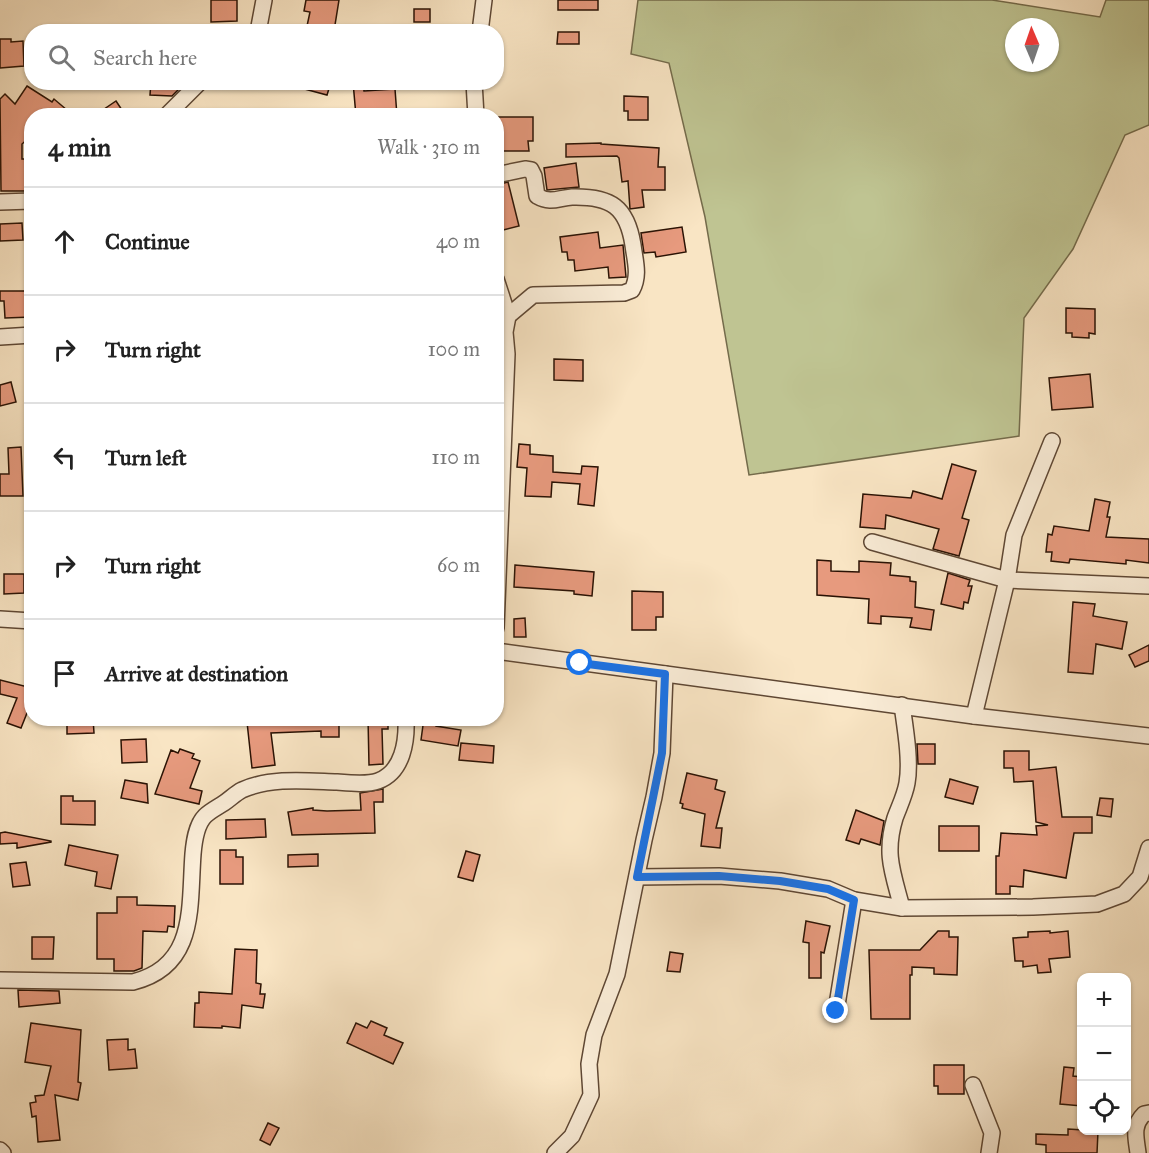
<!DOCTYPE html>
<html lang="en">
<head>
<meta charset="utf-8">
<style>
	:root { --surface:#fff; --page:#f2f2f2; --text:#222; --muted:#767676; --line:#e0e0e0 }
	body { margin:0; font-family:"IM FELL Great Primer",serif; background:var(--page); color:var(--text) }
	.controls { position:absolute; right:18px; bottom:18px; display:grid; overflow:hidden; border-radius:12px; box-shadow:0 2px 4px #0004 }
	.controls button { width:54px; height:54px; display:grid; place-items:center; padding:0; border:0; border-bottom:2px solid var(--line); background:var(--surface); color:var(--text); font:30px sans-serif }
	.compass { position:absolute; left:1005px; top:18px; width:54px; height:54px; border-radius:50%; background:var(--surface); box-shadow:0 2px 4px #0004; rotate:358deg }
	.stop { position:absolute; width:18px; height:18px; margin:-14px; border:4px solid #1a73e8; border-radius:50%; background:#fff }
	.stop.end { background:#1a73e8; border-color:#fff; box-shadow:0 2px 6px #0008 }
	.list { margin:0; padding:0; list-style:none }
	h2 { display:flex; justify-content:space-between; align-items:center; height:78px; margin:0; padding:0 24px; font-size:26px }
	h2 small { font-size:20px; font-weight:400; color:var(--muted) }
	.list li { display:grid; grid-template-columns:39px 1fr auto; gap:18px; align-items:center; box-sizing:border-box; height:108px; padding:0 24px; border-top:2px solid var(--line) }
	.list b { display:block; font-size:22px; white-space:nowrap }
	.list em { font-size:20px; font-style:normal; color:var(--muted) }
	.icon { flex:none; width:33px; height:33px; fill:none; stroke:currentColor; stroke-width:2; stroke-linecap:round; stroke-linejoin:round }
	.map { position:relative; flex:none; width:1149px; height:1153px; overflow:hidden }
	.search { position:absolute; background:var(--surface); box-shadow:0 2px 4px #0004; left:24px; top:24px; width:480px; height:66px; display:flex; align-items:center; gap:15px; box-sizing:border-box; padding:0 21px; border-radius:24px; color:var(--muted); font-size:22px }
	.panel { position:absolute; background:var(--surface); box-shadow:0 2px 4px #0004; left:24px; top:108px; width:480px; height:618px; border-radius:24px }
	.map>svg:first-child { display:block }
	.green { fill:#bfc492; stroke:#746b4b; stroke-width:1.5; fill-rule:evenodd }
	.building { fill:#e79a7e; stroke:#2a1204; stroke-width:1.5 }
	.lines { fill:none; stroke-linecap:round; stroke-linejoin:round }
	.minor-casing { stroke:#5e4734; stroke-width:18 }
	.minor { stroke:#fbeed9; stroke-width:15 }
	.route { stroke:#1a73e8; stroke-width:8 }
</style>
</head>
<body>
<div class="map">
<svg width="1149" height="1153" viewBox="0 0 1149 1153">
	<rect width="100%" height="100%" fill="#f9e5c4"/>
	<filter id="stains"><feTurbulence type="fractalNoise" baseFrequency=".00333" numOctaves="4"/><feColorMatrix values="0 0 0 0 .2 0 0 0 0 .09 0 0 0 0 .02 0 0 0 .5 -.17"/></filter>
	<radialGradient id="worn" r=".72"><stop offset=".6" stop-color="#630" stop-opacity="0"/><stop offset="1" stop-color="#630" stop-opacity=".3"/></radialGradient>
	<path class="green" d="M638 0H992L1100 17 1106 0H1149V125L1125 135 1073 249 1024 318 1019 436 749 475 705 217 669 63 631 54ZM1014 27H1050V63H1014Z"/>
	<g class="building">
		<polygon points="211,0 237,0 237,21 211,22"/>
		<polygon points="306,0 339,0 334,31 307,26 310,12 304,11"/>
		<rect x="558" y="0" width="40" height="10"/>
		<rect x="414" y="9" width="16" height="13"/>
		<polygon points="558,32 579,32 579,44 557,44"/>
		<polygon points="0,39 11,39 11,42 23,41 24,66 0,68"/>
		<polygon points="151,82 181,82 181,87 172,96 150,95"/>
		<polygon points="293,82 331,82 327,95 293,86"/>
		<polygon points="353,82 363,82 364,91 395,89 397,116 356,116"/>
		<polygon points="27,86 52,102 54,99 74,116 32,116 32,135 22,144 22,159 32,159 32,181 29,181 29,191 1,191 0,99 5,94 15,104"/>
		<polygon points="624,96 648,97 648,120 628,120 628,111 624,111"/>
		<polygon points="116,101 126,116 94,116"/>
		<polygon points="498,117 533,117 533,141 528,141 529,151 496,151"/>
		<polygon points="601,143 601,144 659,148 658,167 665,167 665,190 642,190 644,207 630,209 628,181 622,182 619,158 617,156 566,157 566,144"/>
		<polygon points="576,163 579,187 547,190 544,168"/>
		<polygon points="508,182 519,226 499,231 496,223 496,185"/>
		<polygon points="22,223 23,240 0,241 0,224"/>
		<polygon points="682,227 686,252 656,257 655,252 644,253 641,233"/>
		<polygon points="598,232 600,248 623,245 626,277 609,278 608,267 575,271 574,260 568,260 567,252 562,252 560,237"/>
		<polygon points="0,291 32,291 32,317 5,318 4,301 0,301"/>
		<polygon points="1066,308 1095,309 1095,334 1089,333 1089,338 1072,337 1072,333 1066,333"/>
		<polygon points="554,359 583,360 583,381 554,380"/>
		<polygon points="1090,374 1093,407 1052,410 1049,378"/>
		<polygon points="11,382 16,402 0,406 0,385"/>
		<polygon points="519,444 530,445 530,454 553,456 553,472 581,474 582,466 598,467 594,506 578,504 580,484 552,482 551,497 525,496 527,468 517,467"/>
		<polygon points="21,447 23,496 0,496 0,474 9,474 8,448"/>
		<polygon points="952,464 976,471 962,518 969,520 959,556 933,549 939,529 886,515 885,529 860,527 863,494 911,498 913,491 942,499"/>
		<polygon points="1095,499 1110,502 1107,517 1110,517 1106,537 1149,539 1149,563 1126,560 1126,564 1070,559 1069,563 1051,561 1052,552 1046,552 1048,534 1052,535 1054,526 1089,531"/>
		<polygon points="817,560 831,561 831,571 859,572 859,561 891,563 890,575 910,577 910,581 916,582 915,607 934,610 931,630 910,627 912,618 881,616 881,624 868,623 869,599 817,595"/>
		<polygon points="515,565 594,572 592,596 574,594 574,591 514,587"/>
		<polygon points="948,573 970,580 968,586 972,586 968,603 964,602 963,609 941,604"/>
		<polygon points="4,574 24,574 24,593 4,594"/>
		<polygon points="632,591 663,592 663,617 656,617 656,630 632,630"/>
		<polygon points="1073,602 1095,604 1093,616 1127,622 1122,649 1096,644 1093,674 1068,672"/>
		<polygon points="525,618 526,637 514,637 514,619"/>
		<polygon points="1149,645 1149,661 1135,667 1129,655"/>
		<polygon points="0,680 32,688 29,708 21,728 7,723 17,698 0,694"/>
		<polygon points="67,718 93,718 94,733 67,734"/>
		<polygon points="277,718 339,718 339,737 321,737 321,731 271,733 275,765 252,768 247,722"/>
		<polygon points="368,718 388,718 388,729 382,729 383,764 369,765"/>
		<polygon points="424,718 437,718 436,726 461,730 458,746 421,740"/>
		<polygon points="146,739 147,762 122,763 121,740"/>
		<polygon points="461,743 494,746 493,763 459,760"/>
		<polygon points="917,744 935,744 935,764 918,764"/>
		<polygon points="180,749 194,754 192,758 200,761 190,788 202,791 199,804 155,794 171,750 178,753"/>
		<polygon points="1004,751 1029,751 1029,770 1056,767 1062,817 1092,817 1092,833 1074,833 1066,878 1024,870 1023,887 1010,886 1010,894 996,894 996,856 999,856 1001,833 1037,835 1036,826 1048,825 1036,822 1033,781 1014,782 1013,768 1004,768"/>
		<polygon points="687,773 717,780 715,789 725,792 716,828 722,828 720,848 701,846 705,814 682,808 683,804 680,803"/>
		<polygon points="950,779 978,787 973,804 945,797"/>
		<polygon points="125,780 147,784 148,803 121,798"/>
		<polygon points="383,789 383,802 374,802 375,833 292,835 288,812 313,808 313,810 327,811 361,810 360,793"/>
		<polygon points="61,796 73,796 73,801 95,801 95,825 61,824"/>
		<polygon points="1100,798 1113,799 1111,817 1097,815"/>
		<polygon points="856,810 884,821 880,845 861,839 859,844 846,840"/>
		<polygon points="265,819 266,837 226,839 226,820"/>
		<rect x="939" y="826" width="40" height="25"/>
		<polygon points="5,832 51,841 51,842 17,848 17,843 0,844 0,833"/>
		<polygon points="69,845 118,855 111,889 95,886 97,872 65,865"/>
		<polygon points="220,850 236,850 236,857 243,857 243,884 220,884"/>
		<polygon points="466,851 480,855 473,881 458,877"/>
		<polygon points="318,854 318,866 288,867 288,855"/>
		<polygon points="26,862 30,885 13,887 10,864"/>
		<polygon points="117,897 137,897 137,905 175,906 174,927 168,926 167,932 143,931 142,968 134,971 114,971 114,959 97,959 97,913 117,913"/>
		<polygon points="806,921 830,926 824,953 821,952 821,978 809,978 809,943 803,942"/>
		<polygon points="938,931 949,931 949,937 958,937 957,975 934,974 934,968 912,967 912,975 910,975 910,1019 871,1019 869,950 920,950"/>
		<polygon points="1050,931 1050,933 1068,931 1070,957 1049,959 1051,972 1038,973 1037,965 1023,967 1023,961 1015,961 1013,938 1028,937 1028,932"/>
		<polygon points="32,937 54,937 53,959 32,959"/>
		<polygon points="235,949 257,950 256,983 261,984 260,994 265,994 263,1008 242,1005 240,1028 222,1026 222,1028 194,1027 195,1003 199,1003 199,992 232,994"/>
		<polygon points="670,952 683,954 680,972 667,971"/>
		<polygon points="18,990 59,991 60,1003 19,1007"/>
		<polygon points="371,1021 387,1028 384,1035 403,1043 393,1064 347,1043 356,1023 367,1028"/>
		<polygon points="31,1023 81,1030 78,1082 81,1083 78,1100 55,1095 60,1140 38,1142 36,1116 32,1117 30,1103 36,1102 35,1096 44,1095 51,1066 25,1062"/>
		<polygon points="128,1039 128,1050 135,1049 137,1068 109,1070 107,1040"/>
		<polygon points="934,1065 964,1065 964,1094 938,1094 938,1086 934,1086"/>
		<polygon points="1064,1067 1074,1068 1073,1076 1082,1077 1082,1106 1060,1104"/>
		<polygon points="268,1123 279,1128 270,1145 260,1140"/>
		<polygon points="1068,1129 1098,1131 1097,1153 1046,1153 1046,1145 1036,1144 1036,1134 1068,1135"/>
	</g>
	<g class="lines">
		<g class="minor-casing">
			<g id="minor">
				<polyline points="258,32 264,0"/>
				<polyline points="480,32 484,0"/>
				<polyline points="474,82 476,116"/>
				<polyline points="166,116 200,82"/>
				<path d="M496 175 525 169 531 170 534 176 537 196C551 204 558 198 572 197 611 196 627 207 633 245 635 261 640 275 632 290L624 293 533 295 508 316 496 317"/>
				<polyline points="0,202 32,201"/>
				<polyline points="496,279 508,316 505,332 507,354 496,628"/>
				<polyline points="0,337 32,335"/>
				<polyline points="872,542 1007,580 1149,586"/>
				<polyline points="0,619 32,621"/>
				<polyline points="496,651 974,716 1149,736"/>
				<path d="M902 705C905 727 911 761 907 783 905 795 899 807 895 818 884 854 893 873 902 908"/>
				<polyline points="974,716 1007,580 1014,535 1052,441"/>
				<polyline points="637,877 719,876 780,881 828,889 854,900 902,908 1033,907 1097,904 1124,894 1140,877 1149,848"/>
				<path d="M0 980 133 982C197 966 189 907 193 854 194 842 196 825 205 816 210 811 218 807 224 803 230 799 236 793 242 790 271 777 307 781 337 782 349 783 367 785 378 781 403 772 407 741 406 718"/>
				<polyline points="836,1011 854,900"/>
				<polyline points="973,1085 992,1133 989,1153"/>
				<polyline points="0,1150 3,1153"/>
				<polyline points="555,1153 572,1136 591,1095 589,1064 594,1035 617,974 644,840 654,797 662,753 665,674"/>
				<path d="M1138 1153C1136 1137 1132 1126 1144 1114L1149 1113"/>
			</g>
		</g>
		<use href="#minor" class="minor"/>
	</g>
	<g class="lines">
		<polyline class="route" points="580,663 665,674 662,753 637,877 719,876 780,881 828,889 854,900 836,1011"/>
	</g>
	<rect width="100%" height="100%" filter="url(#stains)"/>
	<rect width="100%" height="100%" fill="url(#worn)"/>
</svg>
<div class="controls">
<button>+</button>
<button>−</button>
<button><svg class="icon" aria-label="locate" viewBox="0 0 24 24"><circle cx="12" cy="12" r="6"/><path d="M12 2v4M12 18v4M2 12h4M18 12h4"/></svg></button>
</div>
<svg class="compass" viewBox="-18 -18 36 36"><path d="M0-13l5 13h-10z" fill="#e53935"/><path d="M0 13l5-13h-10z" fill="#767676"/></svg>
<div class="stop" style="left:580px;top:663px"></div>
<div class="stop end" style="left:836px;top:1011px"></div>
<div class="search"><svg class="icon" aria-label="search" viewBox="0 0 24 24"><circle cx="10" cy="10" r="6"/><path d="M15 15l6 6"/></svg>Search here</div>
<section class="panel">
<h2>4 min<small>Walk · 310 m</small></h2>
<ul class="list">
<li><svg class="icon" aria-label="ahead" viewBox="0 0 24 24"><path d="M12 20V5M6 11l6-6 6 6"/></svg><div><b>Continue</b></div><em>40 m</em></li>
<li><svg class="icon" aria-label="right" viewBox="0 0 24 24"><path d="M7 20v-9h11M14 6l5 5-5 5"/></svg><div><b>Turn right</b></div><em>100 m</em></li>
<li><svg class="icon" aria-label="left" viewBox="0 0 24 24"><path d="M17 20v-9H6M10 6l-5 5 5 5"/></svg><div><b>Turn left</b></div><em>110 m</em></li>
<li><svg class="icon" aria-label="right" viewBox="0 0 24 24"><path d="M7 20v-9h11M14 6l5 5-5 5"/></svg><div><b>Turn right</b></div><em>60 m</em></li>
<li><svg class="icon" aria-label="arrive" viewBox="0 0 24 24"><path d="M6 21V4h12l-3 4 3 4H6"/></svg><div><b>Arrive at destination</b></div></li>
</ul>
</section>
</div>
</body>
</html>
